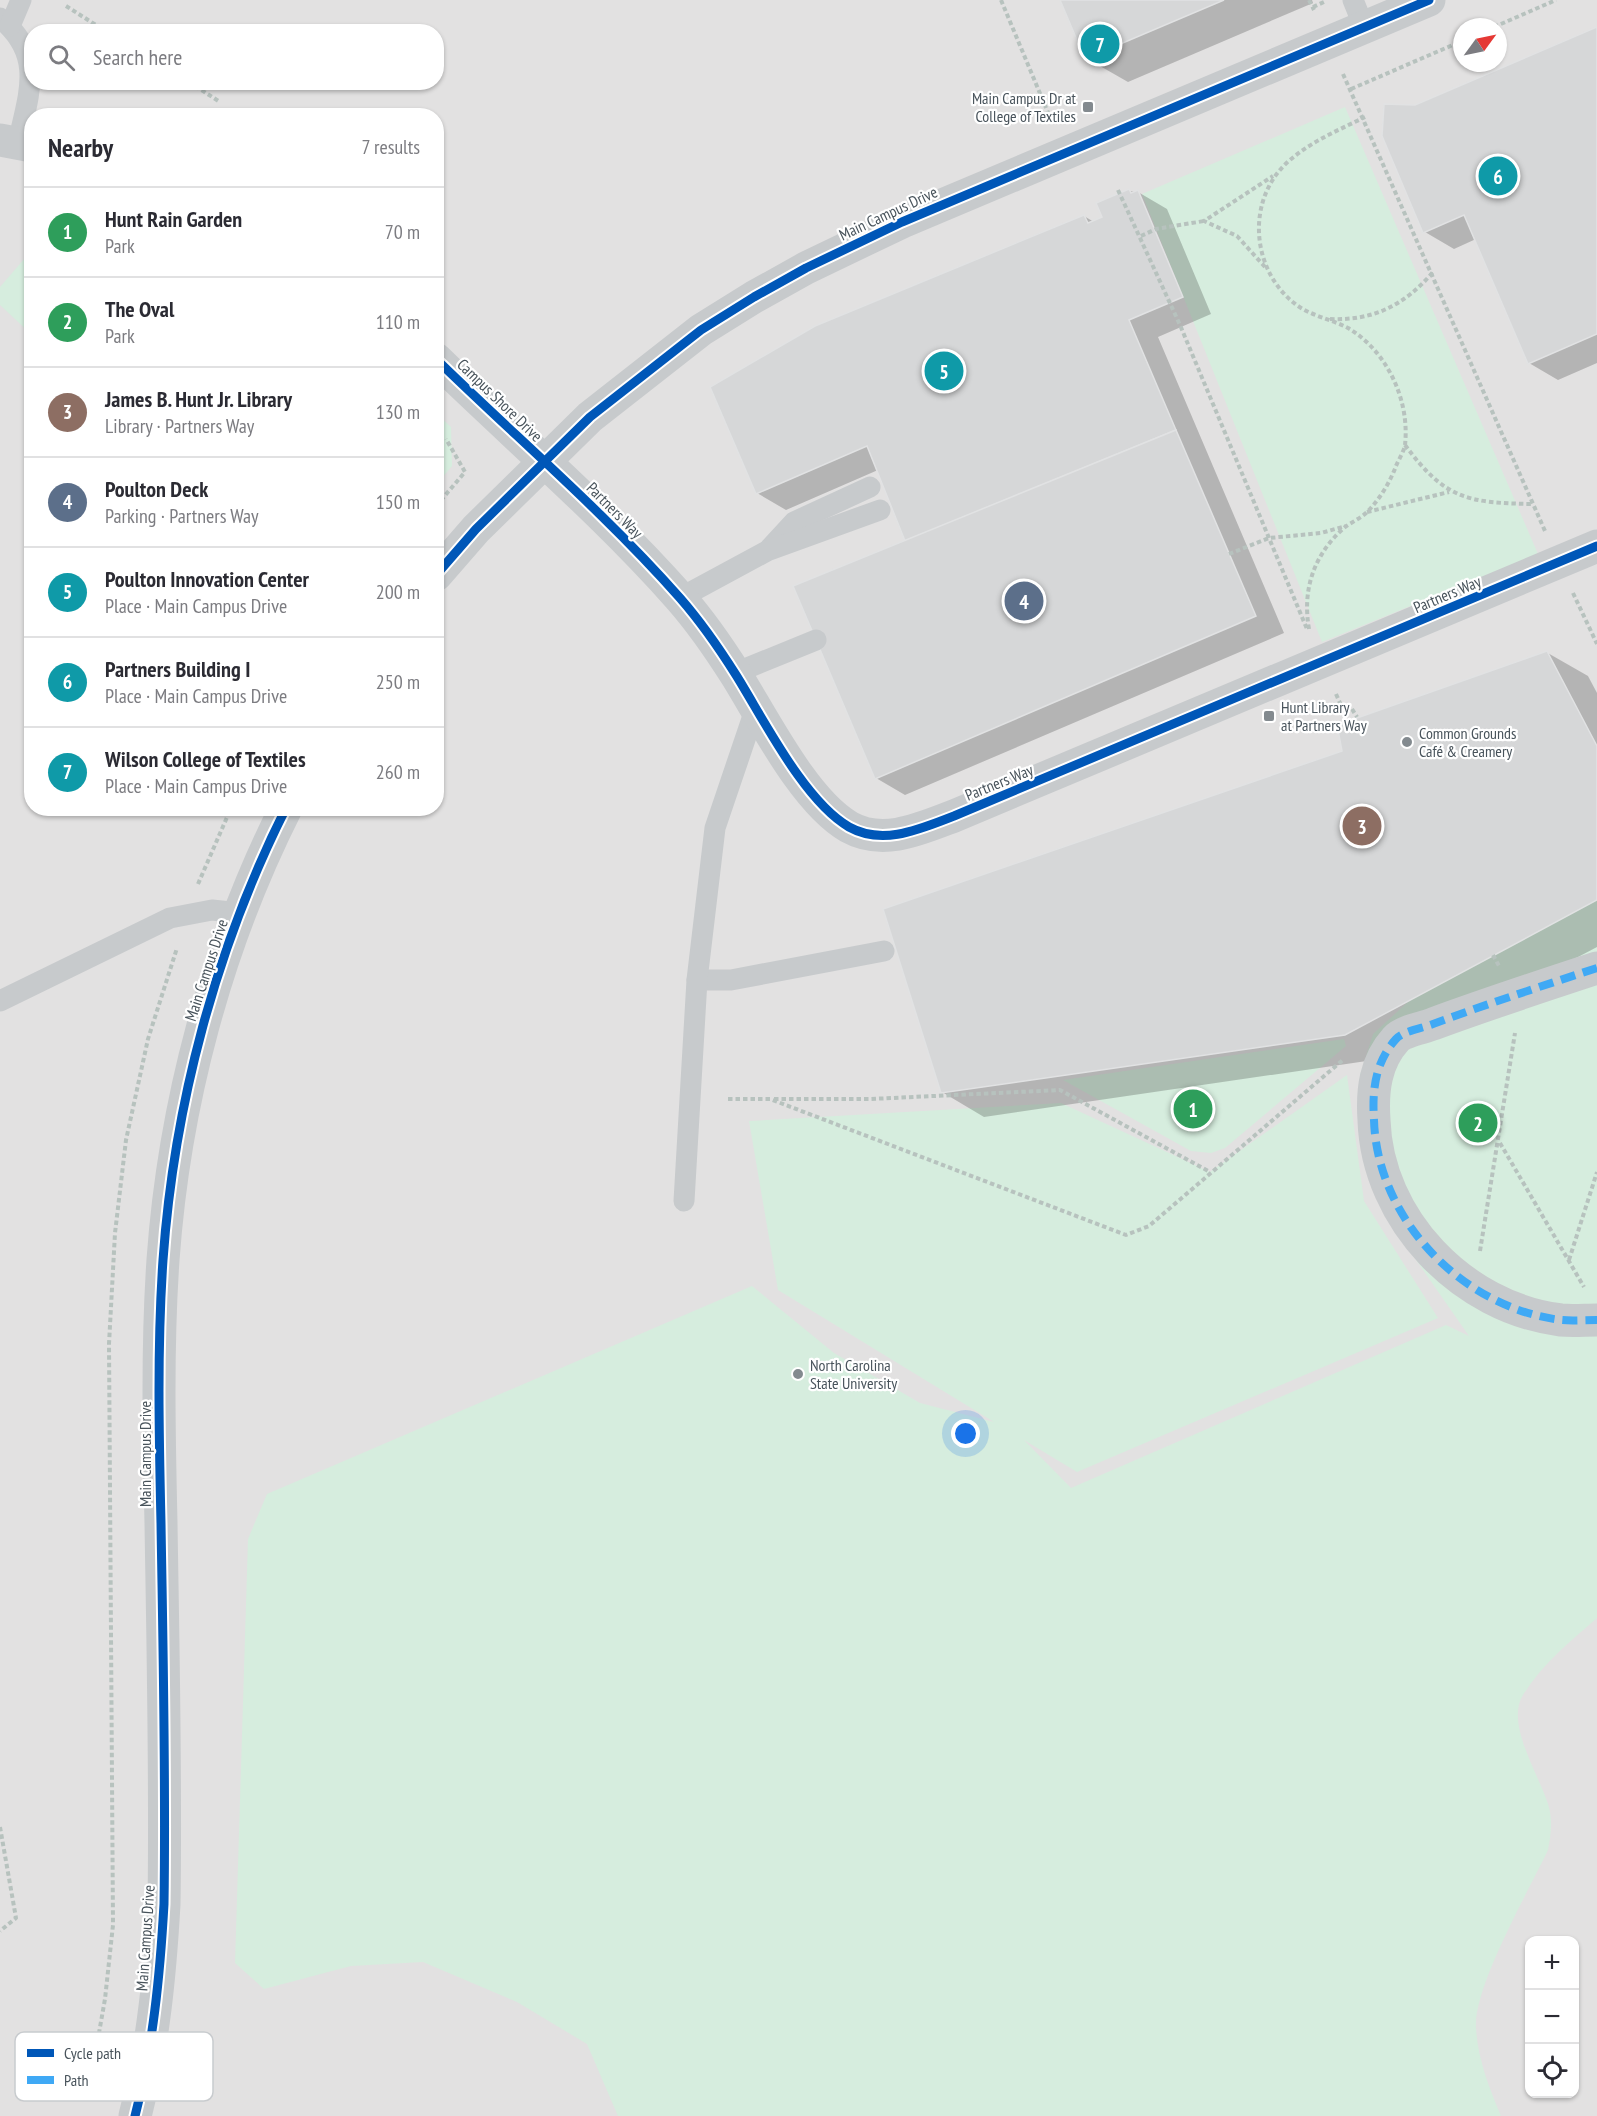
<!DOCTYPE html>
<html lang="en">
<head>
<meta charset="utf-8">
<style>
	:root { --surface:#fff; --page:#f2f2f3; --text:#2b2b33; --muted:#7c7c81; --line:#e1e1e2; --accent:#838a8f }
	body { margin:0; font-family:"PT Sans Narrow",sans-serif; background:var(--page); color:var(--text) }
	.controls { position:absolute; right:18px; bottom:18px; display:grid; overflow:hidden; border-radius:12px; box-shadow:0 2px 4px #0004 }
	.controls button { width:54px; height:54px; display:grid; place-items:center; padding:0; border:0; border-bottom:2px solid var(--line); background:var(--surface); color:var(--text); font:30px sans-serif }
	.compass { position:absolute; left:1453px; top:18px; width:54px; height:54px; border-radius:50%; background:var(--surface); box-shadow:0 2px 4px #0004; rotate:57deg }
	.you { position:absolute; left:966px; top:1434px; width:21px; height:21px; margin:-15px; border:4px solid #fff; border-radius:50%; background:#1a73e8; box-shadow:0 0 0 9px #1a73e833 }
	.badge { display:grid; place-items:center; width:39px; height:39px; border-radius:50%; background:var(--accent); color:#fff; font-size:20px; font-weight:700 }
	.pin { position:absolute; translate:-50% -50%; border:3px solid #fff; box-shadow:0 2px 6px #0006 }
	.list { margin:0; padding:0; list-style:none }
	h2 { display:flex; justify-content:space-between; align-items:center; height:78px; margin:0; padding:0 24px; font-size:26px }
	h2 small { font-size:20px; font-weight:400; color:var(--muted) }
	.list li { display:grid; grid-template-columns:39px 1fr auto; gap:18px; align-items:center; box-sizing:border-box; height:90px; padding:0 24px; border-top:2px solid var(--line) }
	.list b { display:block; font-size:22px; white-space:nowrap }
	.list p { margin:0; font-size:20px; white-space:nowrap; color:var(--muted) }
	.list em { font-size:20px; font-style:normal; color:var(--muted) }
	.icon { flex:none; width:33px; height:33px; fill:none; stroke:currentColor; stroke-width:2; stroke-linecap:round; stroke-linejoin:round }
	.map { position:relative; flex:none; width:1597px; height:2116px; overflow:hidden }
	.search { position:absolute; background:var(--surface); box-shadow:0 2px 4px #0004; left:24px; top:24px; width:420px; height:66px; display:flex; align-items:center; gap:15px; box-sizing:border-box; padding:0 21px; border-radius:24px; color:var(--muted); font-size:22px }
	.panel { position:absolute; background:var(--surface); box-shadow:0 2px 4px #0004; left:24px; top:108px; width:420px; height:708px; border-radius:24px }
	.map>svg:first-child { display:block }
	.education { fill:#e2e1e1; fill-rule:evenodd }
	.green { fill:#d6edde }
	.shadow { fill:#0003 }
	.building { fill:#d6d7d8; stroke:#e1e2e3; stroke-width:1.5 }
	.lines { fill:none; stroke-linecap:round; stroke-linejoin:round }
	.path { stroke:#b7c2be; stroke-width:4; stroke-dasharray:4.5 3; stroke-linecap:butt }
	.service { stroke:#c7cacc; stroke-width:21 }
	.pedestrian { stroke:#c7cacc; stroke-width:33 }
	.minor { stroke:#c7cacc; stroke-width:33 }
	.tertiary { stroke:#c7cacc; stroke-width:33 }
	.quiet { stroke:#3fa9f5; stroke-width:8; stroke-dasharray:15 8; stroke-linecap:butt }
	.cycleway-casing { stroke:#fff; stroke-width:13 }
	.cycleway { stroke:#0057b8; stroke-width:9 }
	.poi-dot { fill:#838a8f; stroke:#fff; stroke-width:2 }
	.labels { text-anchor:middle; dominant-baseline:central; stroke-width:4.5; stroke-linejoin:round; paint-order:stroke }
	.poi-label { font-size:16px; fill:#48535b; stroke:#fff; text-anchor:start }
	.street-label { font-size:16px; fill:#48535b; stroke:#fff }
	.key { fill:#fff; stroke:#c8cbce; stroke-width:1.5 }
	.key-label { font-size:16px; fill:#48535b }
</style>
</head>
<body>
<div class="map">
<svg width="1597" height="2116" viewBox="0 0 1597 2116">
	<rect width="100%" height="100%" fill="#f0f0f0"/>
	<path class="education" d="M0 0H1597V2116H0ZM1462 27H1498V63H1462ZM32 32H436V82H32ZM32 116H436V808H32ZM1530 1940H1574V2094H1530Z"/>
	<g class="green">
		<polygon points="1345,107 1538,554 1322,642 1142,194"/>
		<polygon points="31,251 31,334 0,305 0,287"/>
		<polygon points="437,414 451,427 452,466 437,484"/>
		<path d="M1597 900V1618C1571 1641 1542 1664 1523 1695 1505 1723 1539 1775 1548 1804 1553 1820 1551 1834 1548 1850 1529 1890 1473 1988 1476 2028 1478 2060 1489 2087 1501 2116H618L587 2044 517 2002 423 1962 351 1966 264 1989 235 1963 248 1539 267 1494 752 1286 834 1353 920 1403 994 1422 778 1290 749 1121 1061 1103 1210 1172 1347 1075 1364 1201 1438 1318 1077 1472 1024 1440 1071 1488 1446 1325 1469 1336 1407 1247 1360 1075 1373 1034 1410 1000Z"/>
		<polygon points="1344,1039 1346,1046 1225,1148 1211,1153 1191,1151 1063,1080"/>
	</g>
	<g class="shadow">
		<polygon points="1062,0 1312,0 1313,3 1128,82 1086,58"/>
		<polygon points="1597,28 1597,363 1558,380 1529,363 1476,239 1454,249 1425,232 1416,106"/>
		<polygon points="1129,191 1138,192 1167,209 1211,314 1158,337 1284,633 905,795 876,778 907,542 878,470 786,510 757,493 1084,216 1094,222 1104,218"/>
		<polygon points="1546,652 1588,676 1597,693 1597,947 1387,1058 984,1117 942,1092 1344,752"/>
	</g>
	<g class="building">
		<polygon points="1060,0 1224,0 1085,59"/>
		<polygon points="1597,27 1597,334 1528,364 1464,215 1423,233 1382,136 1384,104 1415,105"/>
		<polygon points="1129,189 1131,193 1138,190 1183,297 1129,320 1176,430 905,541 867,446 756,494 710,387 815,326 1084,215 1088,223 1102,217 1096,203"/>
		<polygon points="1176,430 1256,616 875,779 793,586"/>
		<polygon points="1547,651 1597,746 1597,900 1345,1035 941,1093 883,909 1342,751 1337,725"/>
	</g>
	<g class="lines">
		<g class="path">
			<polyline points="1001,0 1049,115"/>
			<polyline points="1309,0 1314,10"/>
			<polyline points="66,6 107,32"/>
			<polyline points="1313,7 1326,1"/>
			<polyline points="1494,27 1556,0"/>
			<polyline points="1343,74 1545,531"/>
			<polyline points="189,82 220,102"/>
			<polyline points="1351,89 1462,41"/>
			<polyline points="1118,190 1180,325 1307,629"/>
			<polyline points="1141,236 1156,229 1204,221"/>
			<polyline points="1265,267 1237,236 1204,221 1273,176"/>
			<path d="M1330 319C1373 321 1405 305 1433 272"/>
			<path d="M1405 445C1445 499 1467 503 1533 504"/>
			<polyline points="436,506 465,472 446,439"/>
			<polyline points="1367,512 1449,492"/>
			<polyline points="1229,554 1269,538 1321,533 1346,526"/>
			<polyline points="1573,593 1597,644"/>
			<path d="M1309 629C1302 589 1314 554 1345 527 1352 522 1361 518 1367 512 1380 499 1390 482 1396 466 1399 459 1404 451 1405 445 1410 400 1387 351 1348 328 1331 319 1310 316 1294 303 1250 268 1246 197 1290 160 1312 141 1339 130 1365 117"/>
			<polyline points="1336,694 1344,712"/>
			<polyline points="1352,709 1357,717"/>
			<polyline points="198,884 231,808"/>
			<polyline points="1493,955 1499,966"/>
			<polyline points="728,1099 770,1099 1126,1235 1149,1226 1344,1059"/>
			<polyline points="774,1099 871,1099 1060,1090 1210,1172"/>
			<polyline points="1500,1143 1584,1287"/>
			<polyline points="1480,1251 1515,1033"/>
			<polyline points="1569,1260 1597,1172"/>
			<polyline points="0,1827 16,1918 0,1931"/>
			<polyline points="91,2078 105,1999 113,1925 109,1344 115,1233 126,1140 148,1039 177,948"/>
		</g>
		<g class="service">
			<polyline points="1353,0 1364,27"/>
			<path d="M0 18C45 55 29 93 18 143"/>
			<polyline points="10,26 21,0"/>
			<polyline points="770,548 794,522 870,487"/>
			<polyline points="680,598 767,551 880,510"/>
			<polyline points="735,673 816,640"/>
			<polyline points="697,980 731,980 884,951"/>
			<polyline points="0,1001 170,918 212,910 240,913"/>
			<polyline points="684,1201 697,980 715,828 756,707"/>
		</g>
		<path class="pedestrian" d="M1597 968C1542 986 1487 1004 1433 1024 1423 1028 1403 1031 1396 1039 1375 1062 1372 1091 1374 1120 1377 1219 1462 1308 1561 1320 1572 1321 1585 1320 1597 1320"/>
		<g class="minor">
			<polyline points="0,140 32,146"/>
			<path d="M436 359C518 439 605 513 680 598 701 622 719 648 736 675 763 718 804 801 849 827 883 846 920 829 954 816L1597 546"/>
		</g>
		<g class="tertiary">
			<polyline points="436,575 476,529 590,417 701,330 754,297 806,268 902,222 1429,0"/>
			<path d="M135 2116C153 2047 160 1975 164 1904 166 1777 163 1650 161 1523 159 1436 157 1347 163 1260 174 1105 216 947 286 808"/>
		</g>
		<path class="quiet" d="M1597 968C1542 986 1487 1004 1433 1024 1423 1028 1403 1031 1396 1039 1375 1062 1372 1091 1374 1120 1377 1219 1462 1308 1561 1320 1572 1321 1585 1320 1597 1320"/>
		<g class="cycleway-casing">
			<g id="cycleway">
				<path d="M436 359C518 439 605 513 680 598 701 622 719 648 736 675 763 718 804 801 849 827 883 846 920 829 954 816L1597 546"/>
				<polyline points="436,575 476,529 590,417 701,330 754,297 806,268 902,222 1429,0"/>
				<path d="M135 2116C153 2047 160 1975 164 1904 166 1777 163 1650 161 1523 159 1436 157 1347 163 1260 174 1105 216 947 286 808"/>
			</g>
		</g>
		<use href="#cycleway" class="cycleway"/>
	</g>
	<g class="poi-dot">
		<rect x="1082" y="101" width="12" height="12" rx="3"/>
		<rect x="1263" y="710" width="12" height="12" rx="3"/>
		<circle cx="1407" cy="742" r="6"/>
		<circle cx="798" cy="1374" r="6"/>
	</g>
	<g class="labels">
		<g class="poi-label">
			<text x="1076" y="98" text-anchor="end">Main Campus Dr at<tspan x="1076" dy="18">College of Textiles</tspan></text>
			<text x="1281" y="707">Hunt Library<tspan x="1281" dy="18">at Partners Way</tspan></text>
			<text x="1419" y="733">Common Grounds<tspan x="1419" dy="18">Café &amp; Creamery</tspan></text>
			<text x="810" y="1365">North Carolina<tspan x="810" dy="18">State University</tspan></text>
		</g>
		<g class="street-label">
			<text transform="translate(888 213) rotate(-25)">Main Campus Drive</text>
			<text transform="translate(500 400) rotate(44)">Campus Shore Drive</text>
			<text transform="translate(615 510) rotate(45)">Partners Way</text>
			<text transform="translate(1447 594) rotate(-23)">Partners Way</text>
			<text transform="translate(999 782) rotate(-22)">Partners Way</text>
			<text transform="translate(206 970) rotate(-72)">Main Campus Drive</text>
			<text transform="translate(145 1454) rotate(-90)">Main Campus Drive</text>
			<text transform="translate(145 1938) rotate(-86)">Main Campus Drive</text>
		</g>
	</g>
	<rect x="15" y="2032" width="198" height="69" rx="9" class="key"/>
	<rect x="27" y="2049" width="27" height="8" fill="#0057b8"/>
	<rect x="27" y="2076" width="27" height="8" fill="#3fa9f5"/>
	<g class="key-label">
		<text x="64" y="2059">Cycle path</text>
		<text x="64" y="2086">Path</text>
	</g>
</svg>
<div class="controls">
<button>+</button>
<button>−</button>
<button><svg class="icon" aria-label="locate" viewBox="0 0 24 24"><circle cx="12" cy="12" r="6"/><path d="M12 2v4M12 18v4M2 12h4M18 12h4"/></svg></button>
</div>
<svg class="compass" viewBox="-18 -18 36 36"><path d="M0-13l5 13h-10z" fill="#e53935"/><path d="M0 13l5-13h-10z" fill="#7c7c81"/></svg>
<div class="you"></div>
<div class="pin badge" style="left:1193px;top:1109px;background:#2e9e5b">1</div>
<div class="pin badge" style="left:1478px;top:1123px;background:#2e9e5b">2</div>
<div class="pin badge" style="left:1362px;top:826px;background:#8d6e63">3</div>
<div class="pin badge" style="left:1024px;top:601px;background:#5c6f8a">4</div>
<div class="pin badge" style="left:944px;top:371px;background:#0f9aa8">5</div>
<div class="pin badge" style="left:1498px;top:176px;background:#0f9aa8">6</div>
<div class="pin badge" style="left:1100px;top:44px;background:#0f9aa8">7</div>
<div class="search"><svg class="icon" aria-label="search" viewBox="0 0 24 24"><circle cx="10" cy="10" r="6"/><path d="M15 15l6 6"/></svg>Search here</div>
<section class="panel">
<h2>Nearby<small>7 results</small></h2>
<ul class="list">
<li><span class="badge" style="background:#2e9e5b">1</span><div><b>Hunt Rain Garden</b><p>Park</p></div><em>70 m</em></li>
<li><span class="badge" style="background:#2e9e5b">2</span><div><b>The Oval</b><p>Park</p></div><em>110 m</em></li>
<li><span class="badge" style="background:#8d6e63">3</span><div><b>James B. Hunt Jr. Library</b><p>Library · Partners Way</p></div><em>130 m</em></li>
<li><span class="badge" style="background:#5c6f8a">4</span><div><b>Poulton Deck</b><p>Parking · Partners Way</p></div><em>150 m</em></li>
<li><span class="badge" style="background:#0f9aa8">5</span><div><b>Poulton Innovation Center</b><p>Place · Main Campus Drive</p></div><em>200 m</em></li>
<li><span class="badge" style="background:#0f9aa8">6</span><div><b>Partners Building I</b><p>Place · Main Campus Drive</p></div><em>250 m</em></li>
<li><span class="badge" style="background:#0f9aa8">7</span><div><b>Wilson College of Textiles</b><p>Place · Main Campus Drive</p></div><em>260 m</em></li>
</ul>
</section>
</div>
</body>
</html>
